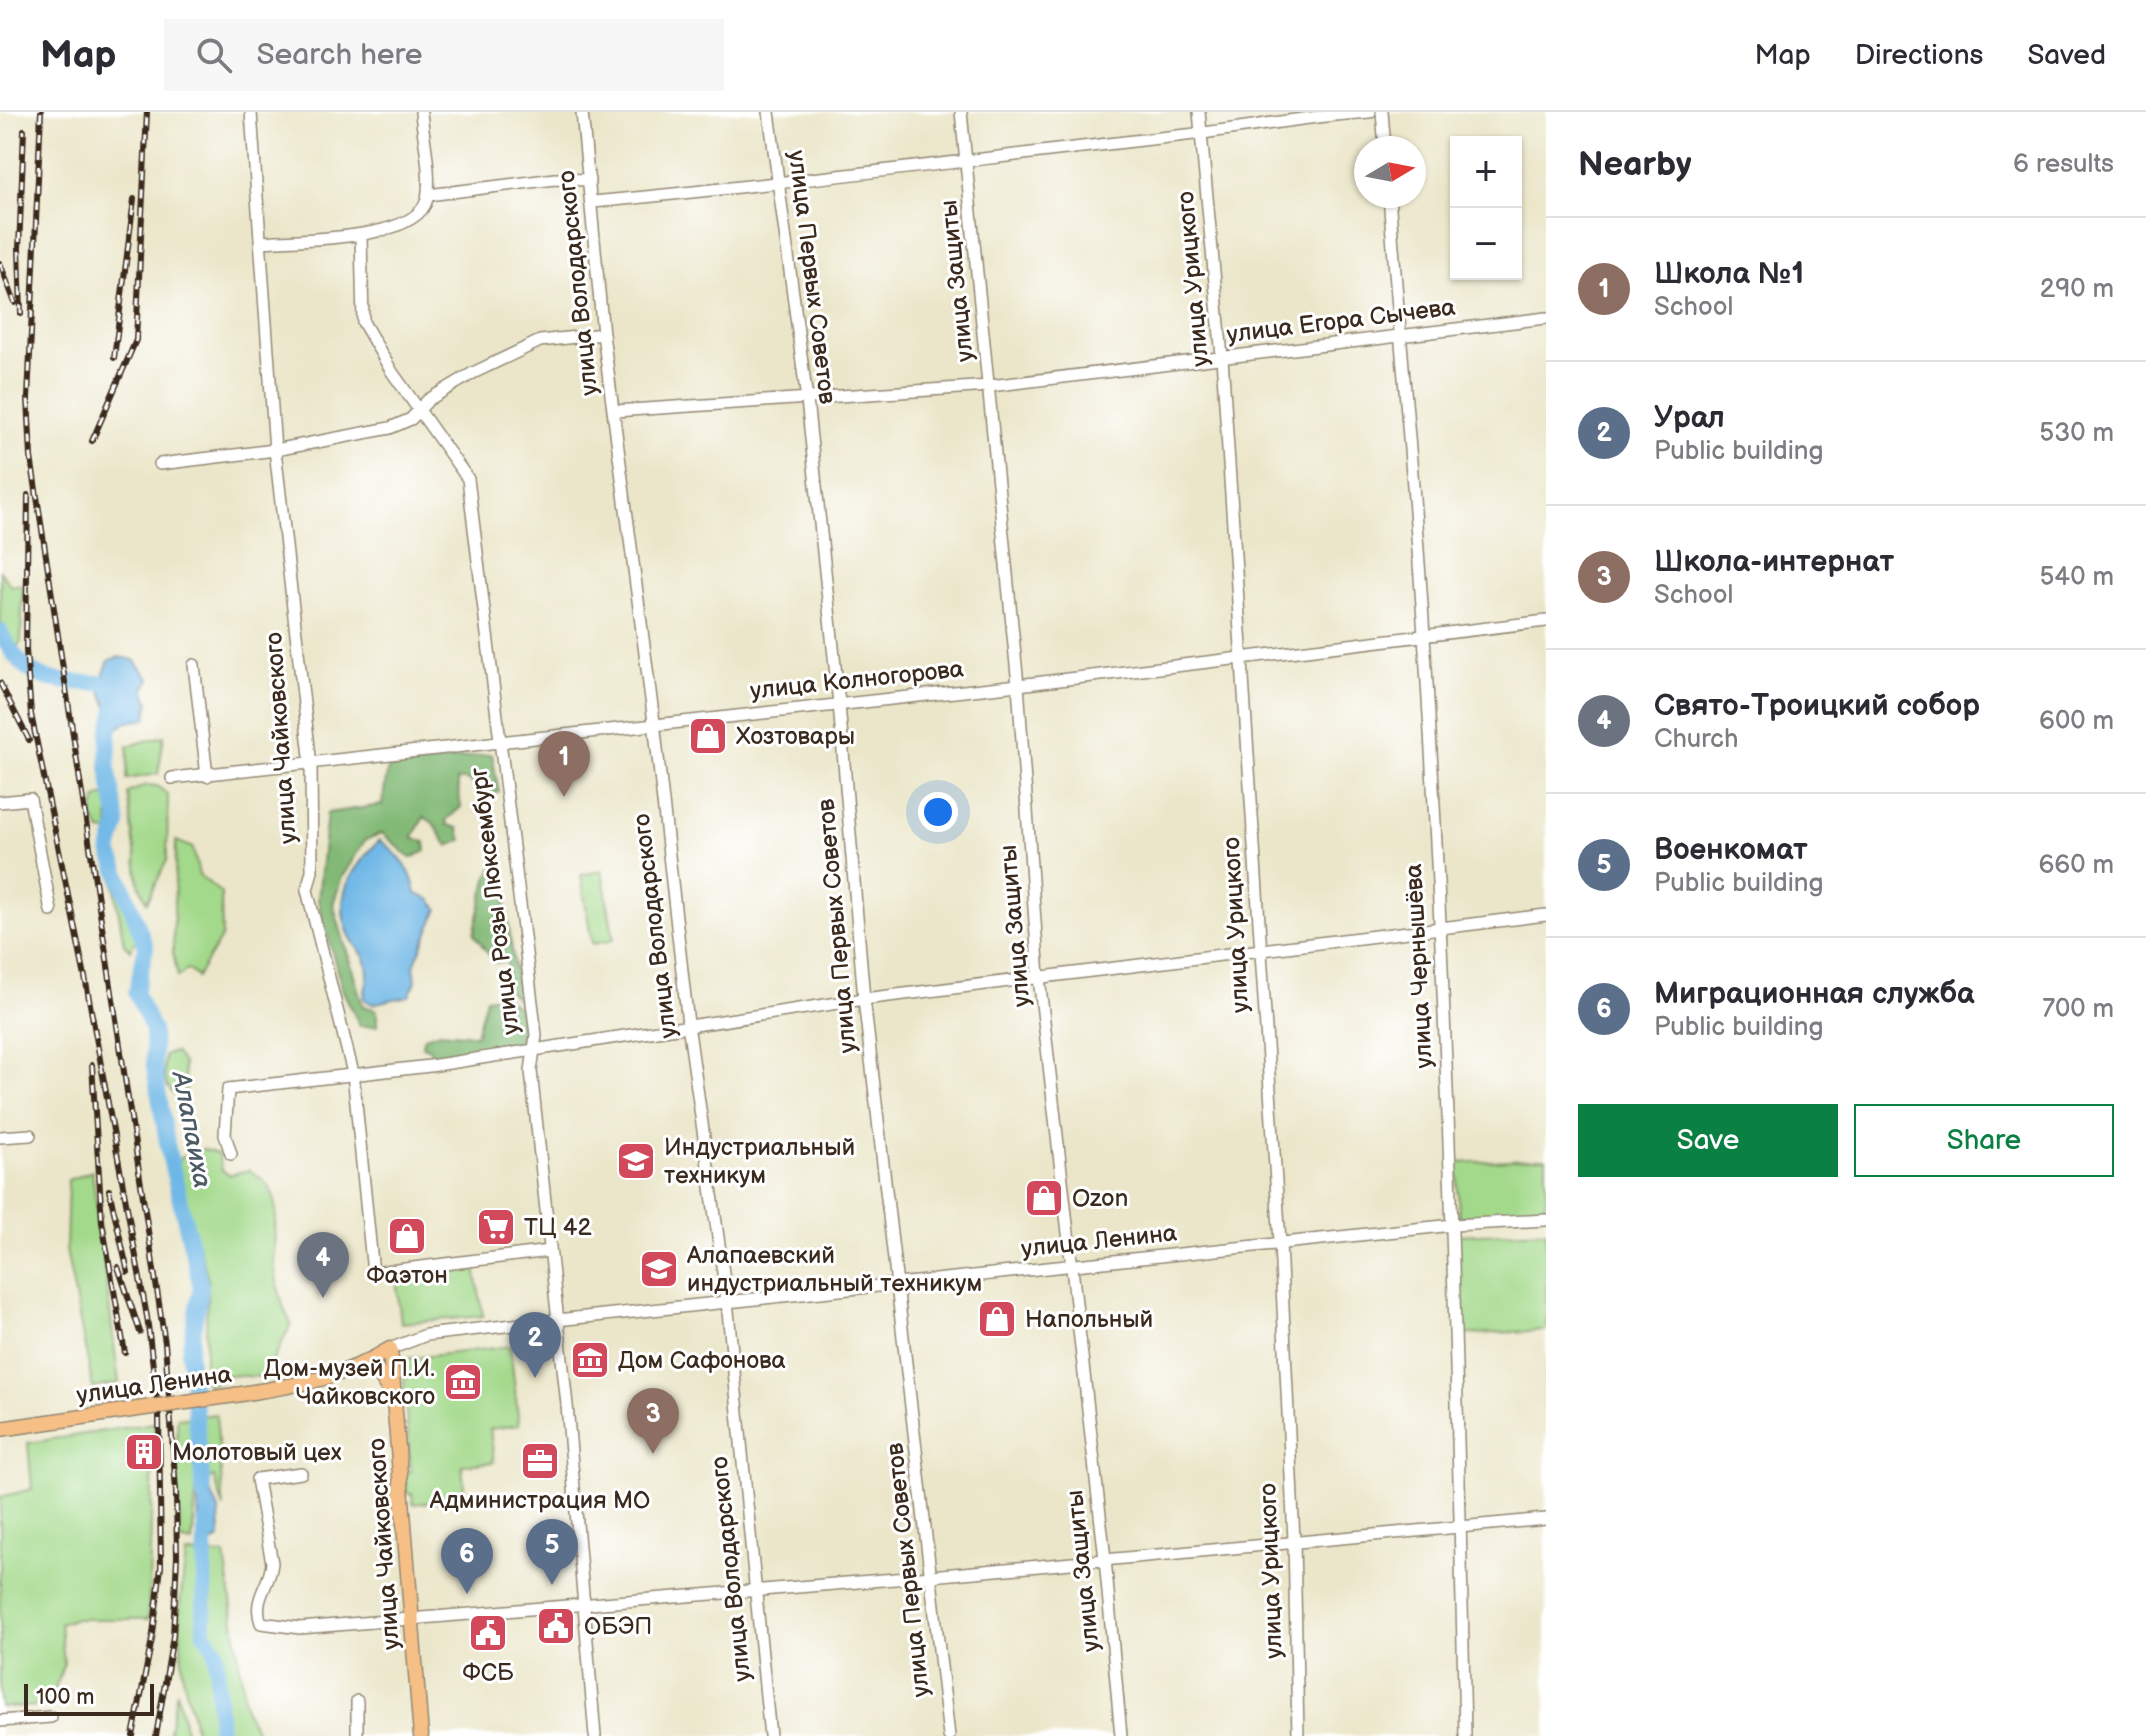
<!DOCTYPE html>
<html lang="en">
<head>
<meta charset="utf-8">
<style>
	:root { --surface:#fff; --page:#f7f7f7; --text:#2b2b33; --muted:#7c7c81; --line:#e1e1e2; --accent:#0b8043 }
	body { margin:0; font-family:"Balsamiq Sans",sans-serif; background:var(--page); color:var(--text) }
	.controls { position:absolute; right:24px; top:24px; display:grid; overflow:hidden; border-radius:0px; box-shadow:0 2px 6px #0004 }
	.controls button { width:72px; height:72px; display:grid; place-items:center; padding:0; border:0; border-bottom:2px solid var(--line); background:var(--surface); color:var(--text); font:40px sans-serif }
	.compass { position:absolute; left:1354px; top:24px; width:72px; height:72px; border-radius:50%; background:var(--surface); box-shadow:0 2px 6px #0004; rotate:80deg }
	.scale { position:absolute; left:24px; bottom:20px; width:130px; box-sizing:border-box; padding-left:8px; border:4px solid #3b2a1e; border-top:0; font-size:22px; line-height:28px; white-space:nowrap; color:#3b2a1e; -webkit-text-stroke:6px #fff; paint-order:stroke }
	.you { position:absolute; left:938px; top:700px; width:28px; height:28px; margin:-20px; border:6px solid #fff; border-radius:50%; background:#1a73e8; box-shadow:0 0 0 12px #1a73e833 }
	.badge { display:grid; place-items:center; width:52px; height:52px; border-radius:50%; background:var(--accent); color:#fff; font-size:26px; font-weight:700 }
	.pin { position:absolute; translate:-50% -66px; filter:drop-shadow(0 2px 4px #0008) }
	.pin::after { content:''; position:absolute; top:42px; width:28px; height:24px; background:inherit; clip-path:polygon(0 0,100% 0,50% 100%) }
	.list { margin:0; padding:0; list-style:none }
	h2 { display:flex; justify-content:space-between; align-items:center; height:104px; margin:0; padding:0 32px; font-size:34px }
	h2 small { font-size:26px; font-weight:400; color:var(--muted) }
	.list li { display:grid; grid-template-columns:52px 1fr auto; gap:24px; align-items:center; box-sizing:border-box; height:144px; padding:0 32px; border-top:2px solid var(--line) }
	.list b { display:block; font-size:30px; white-space:nowrap }
	.list p { margin:0; font-size:26px; white-space:nowrap; color:var(--muted) }
	.list em { font-size:26px; font-style:normal; color:var(--muted) }
	.actions { display:flex; gap:16px; padding:24px 32px }
	.actions a { flex:1; padding:18px 0; border:2px solid var(--accent); border-radius:0px; text-align:center; font-size:28px; color:var(--accent) }
	.actions .main { background:var(--accent); color:#fff }
	.icon { flex:none; width:44px; height:44px; fill:none; stroke:currentColor; stroke-width:2; stroke-linecap:round; stroke-linejoin:round }
	.map { position:relative; flex:none; width:1546px; height:1624px; overflow:hidden }
	header { display:flex; align-items:center; gap:48px; box-sizing:border-box; height:112px; padding:0 40px; background:var(--surface); border-bottom:2px solid var(--line) }
	header strong { font-size:38px }
	nav { display:flex; gap:44px; margin-inline-start:auto; font-size:28px }
	.search { width:560px; height:72px; background:var(--page); display:flex; align-items:center; gap:20px; box-sizing:border-box; padding:0 28px; border-radius:0px; color:var(--muted); font-size:30px }
	main { display:flex }
	aside { flex:1; background:var(--surface) }
	.map>svg:first-child { display:block }
	.green { fill:#a3d98a; stroke:#6f8254; stroke-width:2 }
	.forest { fill:#82b976; stroke:#5e724a; stroke-width:2 }
	.water { fill:#6eb7e6; stroke:#547082; stroke-width:2 }
	.lines { fill:none; stroke-linecap:round; stroke-linejoin:round }
	.river { stroke:#6eb7e6; stroke-width:16 }
	.minor-casing { stroke:#938874; stroke-width:14 }
	.major-casing { stroke:#938874; stroke-width:17 }
	.minor { stroke:#fff; stroke-width:11 }
	.major { stroke:#f5bf86; stroke-width:14 }
	.rail-casing { stroke:#3b2a1e; stroke-width:6 }
	.rail { stroke:#fff; stroke-width:3; stroke-dasharray:9; stroke-linecap:butt }
	.major-bridge-casing { stroke:#938874; stroke-width:17; stroke-linecap:butt }
	.major-bridge { stroke:#f5bf86; stroke-width:14 }
	.labels { text-anchor:middle; dominant-baseline:central; stroke-width:6; stroke-linejoin:round; paint-order:stroke }
	.street-label { font-size:24px; fill:#3b2a1e; stroke:#fff }
	.poi-label { font-size:24px; fill:#3b2a1e; stroke:#fff; text-anchor:start }
	.water-label { font-size:26px; font-style:italic; fill:#4d5b64; stroke:#fff }
</style>
</head>
<body>
<header>
<strong>Map</strong>
<div class="search"><svg class="icon" aria-label="search" viewBox="0 0 24 24"><circle cx="10" cy="10" r="6"/><path d="M15 15l6 6"/></svg>Search here</div>
<nav><a>Map</a><a>Directions</a><a>Saved</a></nav>
</header>
<main>
<div class="map">
<svg width="1546" height="1624" viewBox="0 0 1546 1624">
	<rect width="100%" height="100%" fill="#fff"/>
	<filter id="ink" filterUnits="userSpaceOnUse"><feTurbulence type="fractalNoise" baseFrequency=".0125" numOctaves="2"/><feDisplacementMap in="SourceGraphic" scale="16" xChannelSelector="R" yChannelSelector="G"/><feConvolveMatrix kernelMatrix="1 2 1 2 8 2 1 2 1" color-interpolation-filters="sRGB"/></filter>
	<filter id="wash" filterUnits="userSpaceOnUse"><feTurbulence type="fractalNoise" baseFrequency=".006" numOctaves="4" result="noise"/><feDisplacementMap in="SourceGraphic" scale="32" xChannelSelector="R" yChannelSelector="G"/><feGaussianBlur stdDeviation="1.8" result="paint"/><feColorMatrix in="noise" values="0 0 0 0 0 0 0 0 0 0 0 0 0 0 0 0 0 1.4 0 .05"/><feComposite in="paint" operator="in"/></filter>
	<g filter="url(#wash)">
		<rect width="100%" height="100%" fill="#ebe6c9"/>
		<g class="green">
			<polygon points="0,459 11,474 23,472 21,530 15,538 0,509"/>
			<polygon points="164,624 158,662 127,667 128,634"/>
			<polygon points="146,673 157,674 168,683 167,748 147,790 139,772 128,681"/>
			<polygon points="101,684 112,684 115,688 108,705 110,720 100,719 93,704 96,688"/>
			<polygon points="176,729 193,736 199,763 221,781 222,824 197,865 188,857 178,865 173,840"/>
			<polygon points="124,758 143,818 130,838 124,832 112,759"/>
			<polygon points="602,759 614,828 592,832 581,763"/>
			<path d="M175 940 183 951 186 979 175 983C162 973 163 958 165 943Z"/>
			<path d="M202 1037 218 1042 222 1058 229 1063 249 1058C286 1079 274 1103 274 1139 274 1163 280 1191 291 1212L265 1265 226 1263 220 1270 208 1273 204 1269 208 1167 176 1056 180 1046Z"/>
			<polygon points="1546,1046 1546,1100 1459,1105 1457,1051"/>
			<polygon points="92,1059 119,1271 93,1276 66,1138 68,1068"/>
			<polygon points="1546,1119 1546,1218 1460,1223 1457,1123"/>
			<polygon points="475,1155 483,1204 401,1211 396,1165"/>
			<polygon points="510,1234 519,1313 490,1317 494,1350 462,1353 465,1387 413,1392 412,1382 407,1382 405,1361 411,1360 404,1273 406,1247"/>
			<polygon points="216,1302 224,1397 214,1365 197,1372 192,1431 179,1428 177,1306"/>
			<polygon points="154,1311 148,1507 73,1507 60,1512 64,1551 49,1594 0,1595 0,1385 32,1377 28,1331"/>
			<polygon points="186,1442 225,1443 246,1600 260,1624 197,1624 183,1564 179,1500"/>
			<polygon points="177,1579 187,1624 168,1624"/>
		</g>
		<g class="forest">
			<polygon points="492,642 499,680 490,682 466,668 457,668 461,695 446,708 447,713 458,716 462,728 448,734 433,711 424,705 412,726 425,730 426,739 411,746 382,721 365,728 342,765 333,792 363,894 377,898 377,914 360,914 342,877 318,788 327,701 382,693 388,656"/>
			<polygon points="489,708 495,713 519,889 508,878 507,849 495,851 474,822 487,767 494,754"/>
			<polygon points="503,883 520,897 520,933 433,950 430,937 422,934 425,925 439,920 476,923 486,886"/>
		</g>
		<g class="water">
			<path d="M119 545 134 548 150 567 144 577 149 590 146 607 127 610 109 621C114 605 106 589 99 575L109 548Z"/>
			<path d="M380 728C400 744 412 757 416 782L430 787 438 797 414 853 416 869 409 884 372 892 364 887C365 874 371 862 366 849 364 842 356 835 352 828 330 788 351 757 380 728Z"/>
			<polygon points="204,1366 219,1398 220,1427 205,1434 200,1428 198,1391"/>
		</g>
		<g class="lines">
			<g class="river">
				<path d="M0 519C28 579 61 568 119 572"/>
				<polyline points="116,593 109,621 108,656 118,711 110,739 146,835 136,881 153,918 154,955 169,1042 201,1175 189,1241 204,1385"/>
				<polyline points="205,1412 204,1521 216,1538 220,1624"/>
			</g>
		</g>
	</g>
	<g filter="url(#ink)">
		<g class="lines">
			<g class="minor-casing">
				<g id="minor">
					<polyline points="251,0 275,338 311,653 312,759 307,778 353,961 373,1161 549,1139"/>
					<polyline points="582,0 603,222 654,610 688,912 727,1189 770,1624"/>
					<polyline points="769,0 807,288 839,592 864,887 949,1624"/>
					<polyline points="961,0 1018,573 1039,865 1105,1447 1121,1624"/>
					<polyline points="1199,0 1222,245 1280,1131 1294,1428 1298,1624"/>
					<polyline points="1382,0 1385,36"/>
					<polyline points="428,83 555,67 589,68"/>
					<path d="M1389 84C1400 231 1415 377 1424 524 1448 890 1457 1257 1465 1624"/>
					<path d="M593 90C788 72 983 46 1177 24 1242 17 1305 4 1370 0"/>
					<polyline points="361,123 363,210 392,260 468,367 536,923 531,959 567,1293 595,1624"/>
					<path d="M261 130C297 127 417 130 427 87 432 61 423 26 421 0"/>
					<polyline points="615,299 990,274 1546,206"/>
					<polyline points="160,352 275,338 390,316 411,307 428,288 473,261 540,229 603,222"/>
					<polyline points="194,553 207,664"/>
					<polyline points="172,666 1018,573 1546,509"/>
					<polyline points="0,690 30,687 51,799"/>
					<polyline points="0,1025 30,1023"/>
					<polyline points="231,1042 225,1023 228,977 430,954 864,887 1546,803"/>
					<polyline points="390,1237 426,1223 557,1208 1453,1113 1546,1108"/>
					<path d="M301 1361 257 1367 272 1451C270 1474 252 1486 261 1511L300 1516 931 1464 1546 1407"/>
					<polyline points="0,1609 51,1605"/>
					<polyline points="357,1624 357,1589"/>
				</g>
			</g>
			<g class="major-casing">
				<g id="major">
					<polyline points="356,1258 377,1258 390,1280"/>
					<path d="M235 1283C294 1273 338 1269 390 1237L421 1624"/>
					<polyline points="0,1317 138,1297"/>
				</g>
			</g>
			<use href="#minor" class="minor"/>
			<use href="#major" class="major"/>
			<g class="rail-casing">
				<g id="rail">
					<polyline points="41,0 28,286 31,345 165,1231 176,1379 177,1445 173,1524 156,1624"/>
					<polyline points="0,151 15,191"/>
					<polyline points="21,202 19,136 24,18"/>
					<polyline points="114,246 134,87"/>
					<polyline points="92,329 136,228 147,0"/>
					<polyline points="28,383 26,538 31,602 85,865 147,1205 159,1304 161,1455 153,1522 133,1624"/>
					<polyline points="0,571 29,628"/>
					<polyline points="92,953 102,1110 125,1241"/>
					<polyline points="109,1078 128,1160"/>
					<polyline points="118,1155 140,1220"/>
				</g>
			</g>
			<use href="#rail" class="rail"/>
			<g class="major-bridge-casing">
				<polyline id="major-bridge" points="138,1297 235,1283"/>
			</g>
			<use href="#major-bridge" class="major-bridge"/>
		</g>
	</g>
	<defs>
		<g id="shop-square" transform="scale(2)"><rect x="-9" y="-9" width="18" height="18" rx="4" fill="#d1495b" stroke="#fff"/><path d="M-5-2.5h2.3a2.7 3.5 0 0 1 5.4 0H5L5.5 6h-11ZM-1.5-2.5h3a1.5 2.3 0 0 0-3 0Z" fill="#fff"/></g>
		<g id="university-square" transform="scale(2)"><rect x="-9" y="-9" width="18" height="18" rx="4" fill="#d1495b" stroke="#fff"/><path d="M0-5L7-2L0 1L-7-2ZM-4 1L0 2.5L4 1V4Q0 6-4 4Z" fill="#fff"/></g>
		<g id="supermarket-square" transform="scale(2)"><rect x="-9" y="-9" width="18" height="18" rx="4" fill="#d1495b" stroke="#fff"/><path d="M-6-5.5h2.5l.6 2H6L4.5 2H-2.5L-4.4-4H-6ZM-1.5 3.2a1.3 1.3 0 1 0 .1 0ZM3 3.2a1.3 1.3 0 1 0 .1 0Z" fill="#fff"/></g>
		<g id="museum-square" transform="scale(2)"><rect x="-9" y="-9" width="18" height="18" rx="4" fill="#d1495b" stroke="#fff"/><path d="M0-6L6-3V-2H-6V-3ZM-5-1h2V3h-2ZM-1-1h2V3h-2ZM3-1h2V3H3ZM-6 4H6V6H-6Z" fill="#fff"/></g>
		<g id="building-square" transform="scale(2)"><rect x="-9" y="-9" width="18" height="18" rx="4" fill="#d1495b" stroke="#fff"/><path d="M-4-6H4V6H1V3H-1V6H-4ZM-2.5-4.3h1.7v1.8h-1.7ZM.8-4.3h1.7v1.8H.8ZM-2.5-1h1.7V.8h-1.7ZM.8-1h1.7V.8H.8Z" fill="#fff"/></g>
		<g id="office-square" transform="scale(2)"><rect x="-9" y="-9" width="18" height="18" rx="4" fill="#d1495b" stroke="#fff"/><path d="M-6-3h4V-5.5h4V-3h4V5H-6ZM-1-4.5V-3h2v-1.5ZM-6 0V1H6V0Z" fill="#fff"/></g>
		<g id="civic-square" transform="scale(2)"><rect x="-9" y="-9" width="18" height="18" rx="4" fill="#d1495b" stroke="#fff"/><path d="M-.6-6.5H3V-4.5H.6V-3L4-1V1h2V6H-6V1h2V-1L-.6-3ZM-1.2 2.5V6h2.4V2.5Z" fill="#fff"/></g>
	</defs>
	<g fill-rule="evenodd">
		<use href="#shop-square" x="708" y="624"/>
		<use href="#university-square" x="636" y="1049"/>
		<use href="#shop-square" x="1044" y="1086"/>
		<use href="#supermarket-square" x="496" y="1115"/>
		<use href="#shop-square" x="407" y="1124"/>
		<use href="#university-square" x="659" y="1157"/>
		<use href="#shop-square" x="997" y="1207"/>
		<use href="#museum-square" x="590" y="1248"/>
		<use href="#museum-square" x="463" y="1270"/>
		<use href="#building-square" x="144" y="1340"/>
		<use href="#office-square" x="540" y="1349"/>
		<use href="#civic-square" x="556" y="1514"/>
		<use href="#civic-square" x="488" y="1521"/>
	</g>
	<g class="labels">
		<g class="street-label">
			<text transform="translate(812 165) rotate(83)">улица Первых Советов</text>
			<text transform="translate(1193 167) rotate(-95)">улица Урицкого</text>
			<text transform="translate(957 169) rotate(-96)">улица Защиты</text>
			<text transform="translate(578 171) rotate(-96)">улица Володарского</text>
			<text transform="translate(1341 209) rotate(-7)">улица Егора Сычева</text>
			<text transform="translate(857 568) rotate(-6)">улица Колногорова</text>
			<text transform="translate(281 626) rotate(-94)">улица Чайковского</text>
			<text transform="translate(495 789) rotate(-97)">улица Розы Люксембург</text>
			<text transform="translate(1236 813) rotate(-93)">улица Урицкого</text>
			<text transform="translate(655 814) rotate(-97)">улица Володарского</text>
			<text transform="translate(837 814) rotate(-95)">улица Первых Советов</text>
			<text transform="translate(1015 814) rotate(-95)">улица Защиты</text>
			<text transform="translate(1419 854) rotate(-93)">улица Чернышёва</text>
			<text transform="translate(1099 1129) rotate(-6)">улица Ленина</text>
			<text transform="translate(154 1273) rotate(-8)">улица Ленина</text>
			<text transform="translate(384 1432) rotate(-94)">улица Чайковского</text>
			<text transform="translate(731 1457) rotate(-96)">улица Володарского</text>
			<text transform="translate(908 1458) rotate(-96)">улица Первых Советов</text>
			<text transform="translate(1083 1459) rotate(-96)">улица Защиты</text>
			<text transform="translate(1271 1459) rotate(-92)">улица Урицкого</text>
		</g>
		<g class="poi-label">
			<text x="736" y="624">Хозтовары</text>
			<text x="664" y="1035">Индустриальный<tspan x="664" dy="28">техникум</tspan></text>
			<text x="1072" y="1086">Ozon</text>
			<text x="524" y="1115">ТЦ 42</text>
			<text x="687" y="1143">Алапаевский<tspan x="687" dy="28">индустриальный техникум</tspan></text>
			<text x="407" y="1163" text-anchor="middle">Фаэтон</text>
			<text x="1025" y="1207">Напольный</text>
			<text x="618" y="1248">Дом Сафонова</text>
			<text x="435" y="1256" text-anchor="end">Дом-музей П.И.<tspan x="435" dy="28">Чайковского</tspan></text>
			<text x="172" y="1340">Молотовый цех</text>
			<text x="540" y="1388" text-anchor="middle">Администрация МО</text>
			<text x="584" y="1514">ОБЭП</text>
			<text x="488" y="1560" text-anchor="middle">ФСБ</text>
		</g>
		<g class="water-label">
			<text transform="translate(191 1018) rotate(79)">Алапаиха</text>
		</g>
	</g>
</svg>
<div class="controls">
<button>+</button>
<button>−</button>
</div>
<svg class="compass" viewBox="-18 -18 36 36"><path d="M0-13l5 13h-10z" fill="#e53935"/><path d="M0 13l5-13h-10z" fill="#7c7c81"/></svg>
<div class="scale">100 m</div>
<div class="you"></div>
<div class="pin badge" style="left:564px;top:685px;background:#8d6e63">1</div>
<div class="pin badge" style="left:535px;top:1266px;background:#5c6f8a">2</div>
<div class="pin badge" style="left:653px;top:1342px;background:#8d6e63">3</div>
<div class="pin badge" style="left:323px;top:1186px;background:#6b7280">4</div>
<div class="pin badge" style="left:552px;top:1473px;background:#5c6f8a">5</div>
<div class="pin badge" style="left:467px;top:1482px;background:#5c6f8a">6</div>
</div>
<aside>
<h2>Nearby<small>6 results</small></h2>
<ul class="list">
<li><span class="badge" style="background:#8d6e63">1</span><div><b>Школа №1</b><p>School</p></div><em>290 m</em></li>
<li><span class="badge" style="background:#5c6f8a">2</span><div><b>Урал</b><p>Public building</p></div><em>530 m</em></li>
<li><span class="badge" style="background:#8d6e63">3</span><div><b>Школа-интернат</b><p>School</p></div><em>540 m</em></li>
<li><span class="badge" style="background:#6b7280">4</span><div><b>Свято-Троицкий собор</b><p>Church</p></div><em>600 m</em></li>
<li><span class="badge" style="background:#5c6f8a">5</span><div><b>Военкомат</b><p>Public building</p></div><em>660 m</em></li>
<li><span class="badge" style="background:#5c6f8a">6</span><div><b>Миграционная служба</b><p>Public building</p></div><em>700 m</em></li>
</ul>
<div class="actions"><a class="main">Save</a><a>Share</a></div>
</aside>
</main>
</body>
</html>
